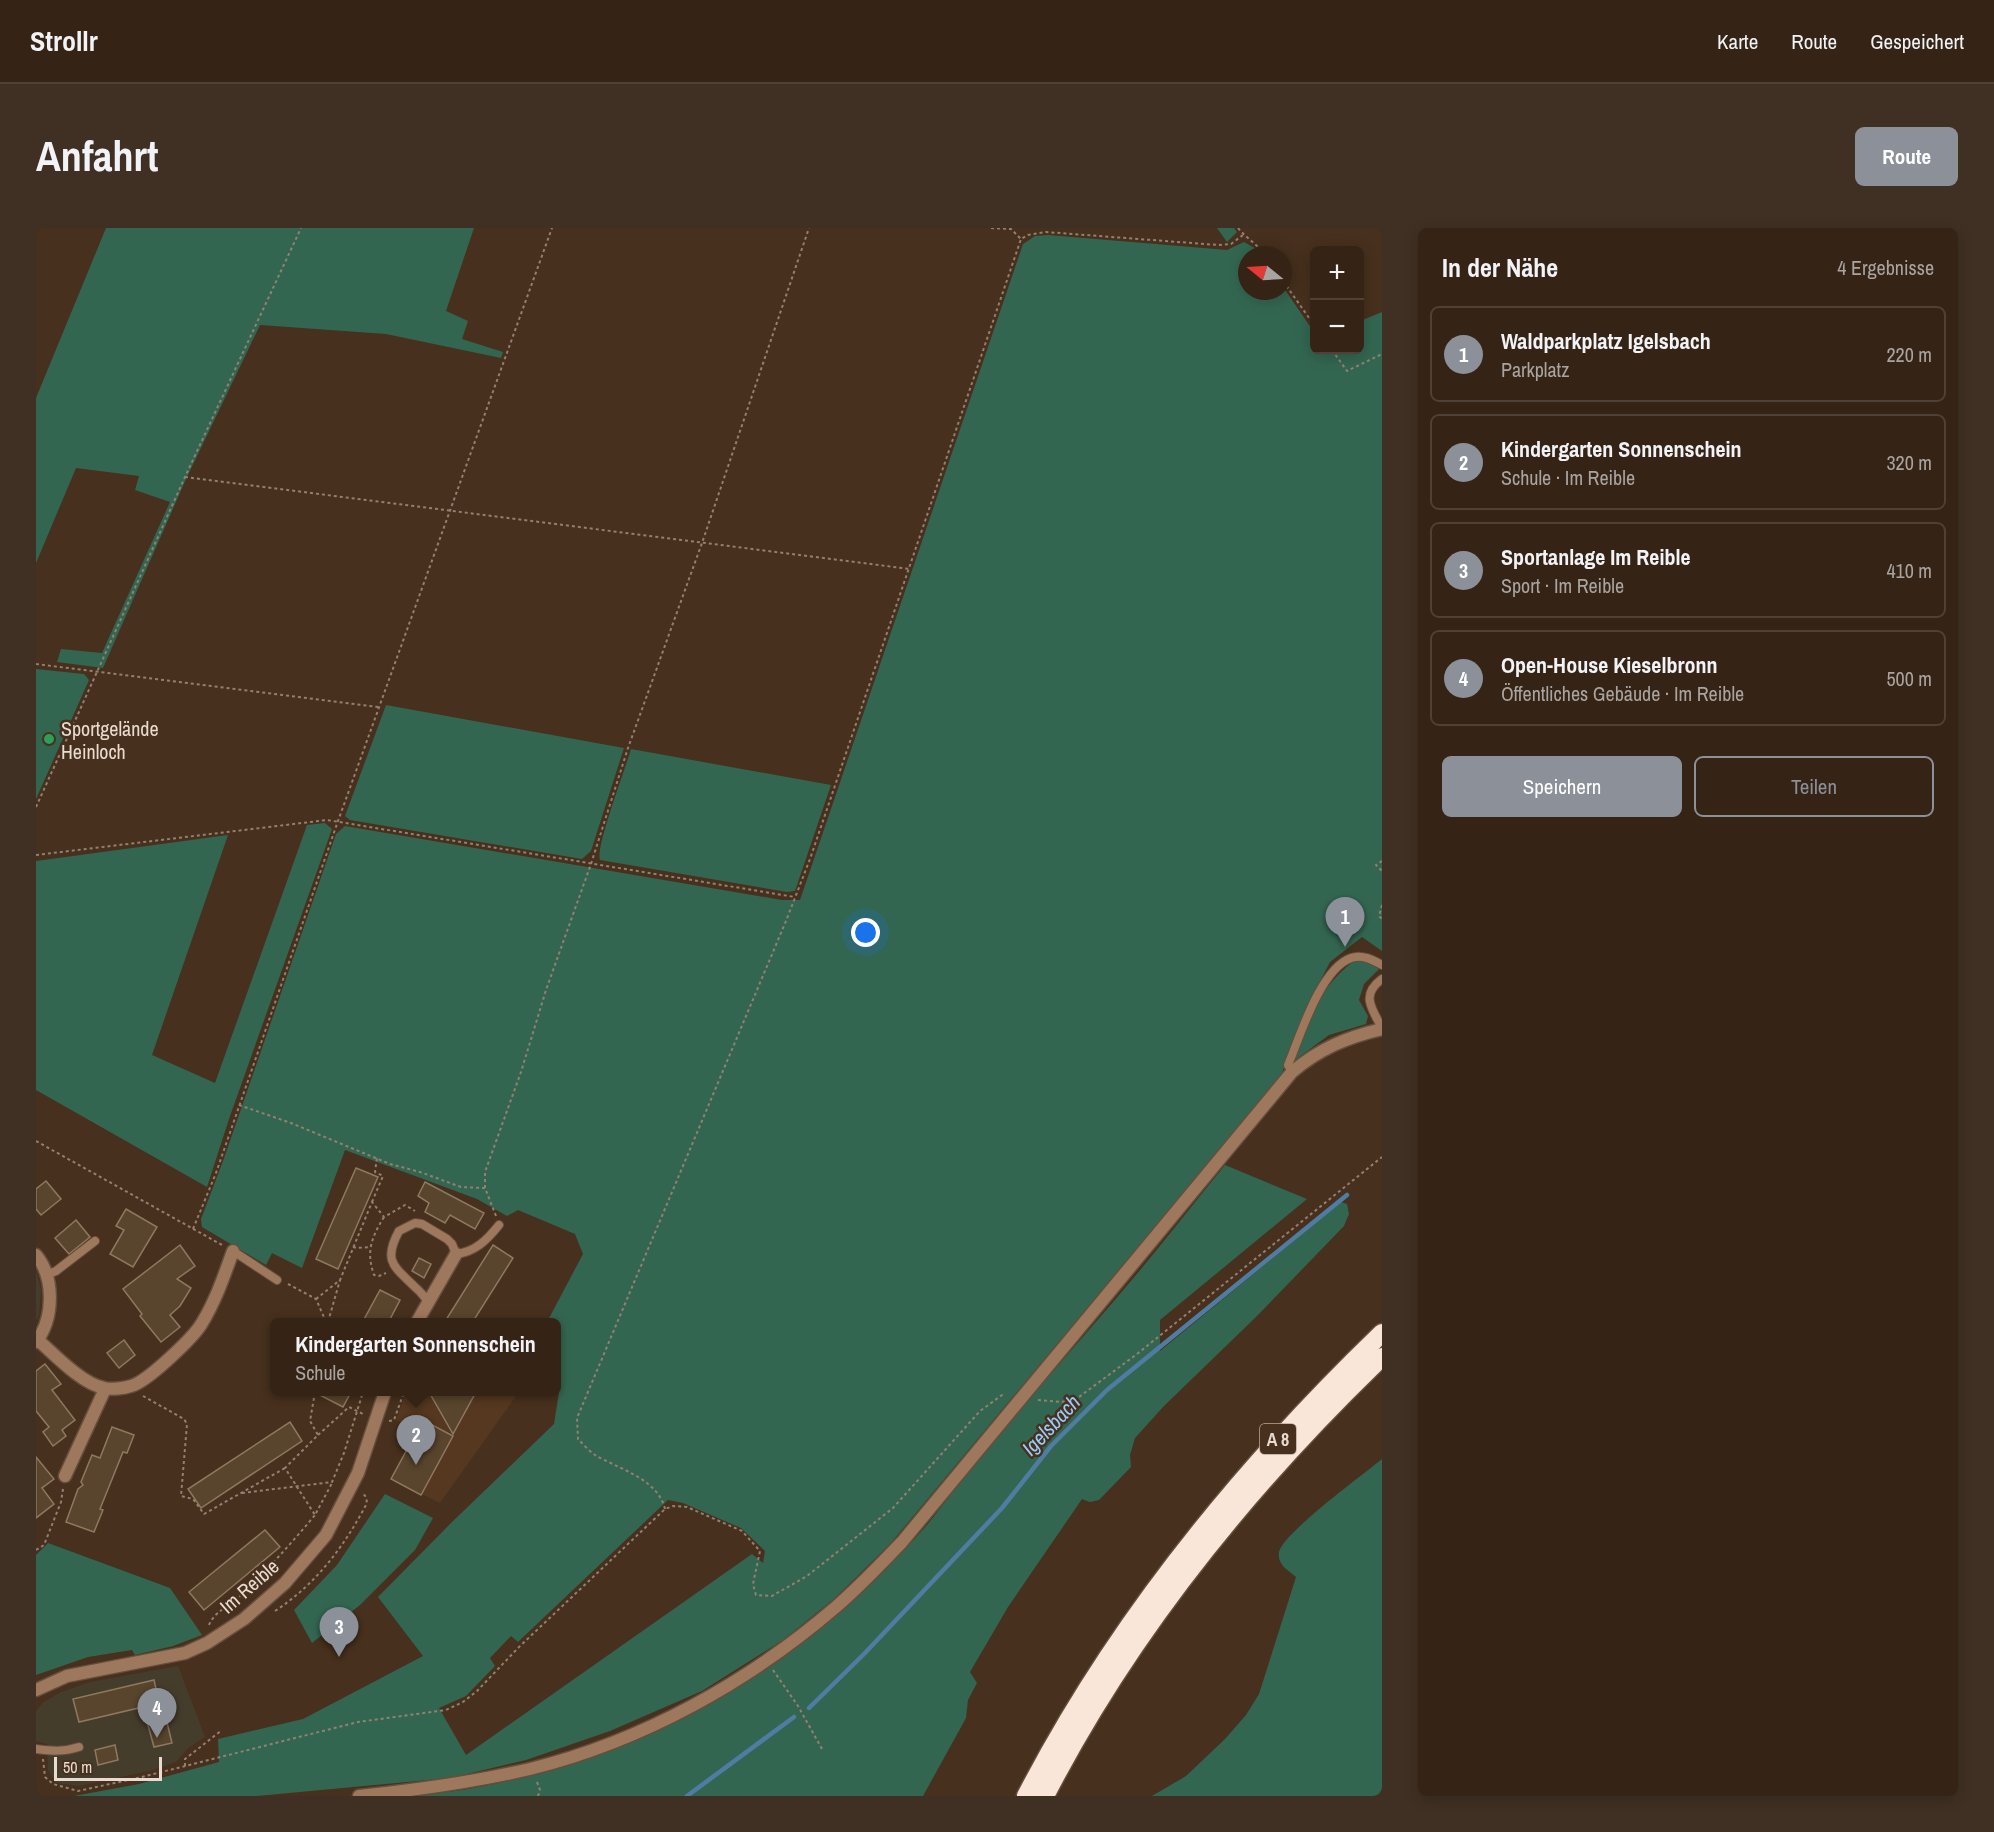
<!DOCTYPE html>
<html lang="de">
<head>
<meta charset="utf-8">
<style>
	:root { --surface:#352416; --page:#403023; --text:#f1f3f6; --muted:#aaa4a1; --line:#4f4135; --accent:#8c9099 }
	body { margin:0; font-family:"Archivo Narrow",sans-serif; background:var(--page); color:var(--text) }
	.controls { position:absolute; right:18px; top:18px; display:grid; overflow:hidden; border-radius:9px; box-shadow:0 3px 15px #0003 }
	.controls button { width:54px; height:54px; display:grid; place-items:center; padding:0; border:0; border-bottom:2px solid var(--line); background:var(--surface); color:var(--text); font:30px sans-serif }
	.compass { position:absolute; left:1202px; top:18px; width:54px; height:54px; border-radius:50%; background:var(--surface); box-shadow:0 3px 15px #0003; rotate:288deg }
	.scale { position:absolute; left:18px; bottom:15px; width:108px; box-sizing:border-box; padding-left:6px; border:3px solid #eadbd0; border-top:0; font-size:16px; line-height:21px; white-space:nowrap; color:#eadbd0; -webkit-text-stroke:4px #47301d; paint-order:stroke }
	.you { position:absolute; left:830px; top:705px; width:21px; height:21px; margin:-15px; border:4px solid #fff; border-radius:50%; background:#1a73e8; box-shadow:0 0 0 9px #1a73e833 }
	.badge { display:grid; place-items:center; width:39px; height:39px; border-radius:50%; background:var(--accent); color:#fff; font-size:20px; font-weight:700 }
	.pin { position:absolute; translate:-50% -50px; filter:drop-shadow(0 2px 3px #0008) }
	.pin::after { content:''; position:absolute; top:32px; width:21px; height:18px; background:inherit; clip-path:polygon(0 0,100% 0,50% 100%) }
	.popup { position:absolute; left:234px; top:1090px; width:291px; height:78px; box-sizing:border-box; display:grid; place-content:center; border-radius:9px; background:var(--surface); filter:drop-shadow(0 2px 4px #0005); font-size:20px; white-space:nowrap; color:var(--muted) }
	.popup b { font-size:22px; color:var(--text) }
	.popup::after { content:''; position:absolute; left:50%; top:100%; margin-left:-12px; border:12px solid transparent; border-top-color:var(--surface) }
	.list { margin:0; padding:0; list-style:none }
	h2 { display:flex; justify-content:space-between; align-items:center; height:78px; margin:0; padding:0 24px; font-size:26px }
	h2 small { font-size:20px; font-weight:400; color:var(--muted) }
	.list li { display:grid; grid-template-columns:39px 1fr auto; gap:18px; align-items:center; box-sizing:border-box; height:96px; margin:0 12px 12px; padding:0 12px; border:2px solid var(--line); border-radius:9px }
	.list b { display:block; font-size:22px; white-space:nowrap }
	.list p { margin:0; font-size:20px; white-space:nowrap; color:var(--muted) }
	.list em { font-size:20px; font-style:normal; color:var(--muted) }
	.actions { display:flex; gap:12px; padding:18px 24px }
	.actions a { flex:1; padding:14px 0; border:2px solid var(--accent); border-radius:9px; text-align:center; font-size:21px; color:var(--accent) }
	.actions .main { background:var(--accent); color:#fff }
	.map { position:relative; flex:none; width:1346px; height:1568px; overflow:hidden; border-radius:9px }
	header { display:flex; align-items:center; gap:36px; box-sizing:border-box; height:84px; padding:0 30px; background:var(--surface); border-bottom:2px solid var(--line) }
	header strong { font-size:28px }
	nav { display:flex; gap:33px; margin-inline-start:auto; font-size:21px }
	.intro { display:flex; align-items:center; justify-content:space-between; box-sizing:border-box; height:144px; padding:0 36px }
	h1 { margin:0; font-size:42px }
	.button { padding:15px 27px; border-radius:9px; background:var(--accent); color:#fff; font-size:21px; font-weight:700 }
	main { display:flex; gap:36px; padding:0 36px }
	aside { flex:1; background:var(--surface); border-radius:9px; box-shadow:0 3px 15px #0003 }
	.map>svg:first-child { display:block }
	.commercial { fill:#453d2c }
	.built { fill:#55381f }
	.green { fill:#336650; fill-rule:evenodd }
	.lines { fill:none; stroke-linecap:round; stroke-linejoin:round }
	.stream { stroke:#4f7ca3; stroke-width:4.5 }
	.building { fill:#59452d; stroke:#8e785f; stroke-width:1.5 }
	.service-casing { stroke:#644f3d; stroke-width:10 }
	.minor-casing { stroke:#644f3d; stroke-width:15 }
	.motorway-casing { stroke:#644f3d; stroke-width:21 }
	.path { stroke:#948071; stroke-width:2; stroke-dasharray:3 3; stroke-linecap:butt }
	.service { stroke:#9e785c; stroke-width:8 }
	.minor { stroke:#9e785c; stroke-width:12 }
	.motorway { stroke:#f9e6d8; stroke-width:18 }
	.leisure-dot { fill:#2e9e5b; stroke:#47301d; stroke-width:2 }
	.labels { text-anchor:middle; dominant-baseline:central; stroke-width:5; stroke-linejoin:round; paint-order:stroke }
	.shield { fill:#47301d; stroke:#b9a89a; stroke-width:1.5 }
	.shield-label { font-size:18px; font-weight:bold; fill:#eadbd0 }
	.poi-label { font-size:20px; fill:#eadbd0; stroke:#47301d; text-anchor:start }
	.street-label { font-size:20px; fill:#eadbd0; stroke:#47301d }
	.water-label { font-size:21px; font-style:italic; fill:#97ccfc; stroke:#47301d }
</style>
</head>
<body>
<header>
<strong>Strollr</strong>
<nav><a>Karte</a><a>Route</a><a>Gespeichert</a></nav>
</header>
<div class="intro"><h1>Anfahrt</h1><a class="button">Route</a></div>
<main>
<div class="map">
<svg width="1346" height="1568" viewBox="0 0 1346 1568">
	<rect width="100%" height="100%" fill="#47301d"/>
	<g class="commercial">
		<polygon points="0,1042 5,1062 3,1087 0,1092"/>
		<polygon points="142,1438 169,1509 152,1520 140,1534 117,1542 43,1558 20,1555 12,1542 11,1516 0,1513 0,1483 8,1474 25,1464 54,1454"/>
	</g>
	<polygon class="built" points="370,1164 483,1164 404,1275 355,1251 380,1204 360,1192"/>
	<g class="green">
		<polygon points="70,0 438,0 410,83 432,93 426,111 467,124 465,130 350,106 224,97 150,251 67,440 21,434 25,421 66,425 134,274 99,262 103,248 40,240 0,335 0,170"/>
		<polygon points="1181,0 1198,0 1201,4 1191,14"/>
		<path d="M1012 7 1191 22 1208 14 1222 22 1225 27H1211V63H1247V59L1278 104V122H1324V93L1346 84V723L1326 709 1294 734 1281 759 1241 857 1181 924 854 1316 799 1370 747 1412 666 1463 574 1503 490 1532 414 1550 221 1568H38L103 1556 183 1534 182 1511 267 1491 387 1428 342 1369 417 1293 518 1196 525 1151 521 1147V1094H511L547 1026 539 1006 482 982 471 988 441 971 309 922 266 1040 236 1025 230 1037 166 999 165 991 187 933 300 606 309 598 746 672H764L987 16 999 8ZM632 1272 647 1275 705 1300 729 1323 727 1335 716 1326 430 1527 403 1480 430 1468 459 1438 454 1430 475 1408 482 1414Z"/>
		<polygon points="0,441 48,446 53,452 0,571"/>
		<polygon points="350,477 588,520 555,623 546,631 314,592 309,588"/>
		<path d="M595 521 795 557 759 663 751 664 564 632C559 620 590 539 595 521Z"/>
		<polygon points="289,595 296,601 193,891 171,959 0,862 0,633 192,607 116,827 179,855 271,597"/>
		<path d="M1318 733H1330L1343 741 1328 756 1323 772 1332 788 1330 796 1293 807 1259 832 1258 831C1274 791 1282 760 1318 733Z"/>
		<path d="M1189 937 1271 971 1124 1092V1123L1305 974 1311 976 1313 986 1308 998 1221 1088 1128 1178 1099 1210 1094 1227 1095 1239 1063 1272 1054 1274 1046 1271 972 1379 934 1444 941 1455 932 1472 930 1490 887 1568H378C573 1551 752 1449 883 1306 896 1292 907 1276 919 1261 942 1233 964 1205 987 1178 1026 1132 1067 1087 1105 1041 1134 1006 1161 971 1189 937Z"/>
		<path d="M1346 1231V1568H1116L1150 1548 1189 1511 1210 1487 1223 1466 1260 1349C1252 1342 1241 1337 1243 1324 1247 1305 1328 1246 1346 1231Z"/>
		<polygon points="349,1266 397,1290 379,1322 324,1377 276,1415 258,1382 301,1337"/>
		<polygon points="12,1315 134,1360 166,1407 137,1418 99,1427 96,1422 52,1429 0,1447 0,1327"/>
	</g>
	<g class="lines">
		<g class="stream">
			<polyline points="773,1480 828,1426 966,1280 1015,1218 1071,1162 1311,967"/>
			<polyline points="651,1568 758,1489"/>
		</g>
	</g>
	<g class="building">
		<polygon points="320,940 342,949 302,1041 280,1031"/>
		<polygon points="10,953 25,971 5,987 0,981 0,961"/>
		<polygon points="389,954 448,985 439,1001 414,987 409,995 389,984 393,975 382,968"/>
		<polygon points="90,981 121,999 97,1039 74,1026 88,1002 80,998"/>
		<polygon points="40,992 54,1009 33,1026 19,1010"/>
		<polygon points="144,1017 159,1038 141,1051 155,1060 144,1078 134,1087 144,1099 125,1114 104,1088 106,1086 87,1061"/>
		<polygon points="457,1017 477,1030 436,1095 408,1095"/>
		<polygon points="383,1030 395,1036 388,1050 376,1043"/>
		<polygon points="344,1062 364,1072 352,1095 326,1095"/>
		<polygon points="88,1112 99,1127 83,1140 71,1125"/>
		<polygon points="9,1136 25,1156 16,1162 39,1192 26,1202 30,1208 17,1218 7,1204 13,1199 0,1183 0,1143"/>
		<polygon points="278,1164 315,1164 307,1179"/>
		<polygon points="393,1164 440,1164 417,1206"/>
		<polygon points="387,1192 417,1208 385,1267 355,1251"/>
		<polygon points="254,1194 266,1213 165,1280 152,1261"/>
		<polygon points="76,1199 98,1207 91,1225 87,1224 64,1281 67,1282 58,1304 30,1294 42,1261 47,1257 45,1254 56,1227 64,1230"/>
		<polygon points="0,1229 18,1251 6,1260 18,1276 0,1290"/>
		<polygon points="229,1302 244,1319 168,1382 153,1364"/>
		<polygon points="118,1452 124,1479 127,1478 136,1515 118,1519 107,1479 43,1494 37,1471"/>
		<polygon points="79,1517 82,1532 62,1537 59,1522"/>
	</g>
	<g class="lines">
		<g class="service-casing">
			<g id="service">
				<path d="M1346 751C1324 767 1336 781 1346 800"/>
				<path d="M1256 844 1252 837C1264 809 1284 741 1315 730 1326 726 1337 732 1346 737"/>
				<polyline points="197,1023 241,1052"/>
				<polyline points="10,1047 20,1043 59,1013"/>
				<path d="M393 1074C388 1069 385 1064 380 1060 359 1039 346 1034 363 1003L379 995 386 996 411 1011 416 1016 420 1026C439 1024 451 1012 463 997"/>
				<path d="M0 1521C15 1523 28 1524 43 1519"/>
			</g>
		</g>
		<g class="minor-casing">
			<g id="minor">
				<path d="M0 1027C19 1050 18 1091 0 1114"/>
				<polyline points="381,1094 420,1026"/>
				<path d="M2 1112C19 1127 46 1156 68 1160 75 1162 89 1160 95 1158 111 1154 158 1109 166 1095 180 1072 188 1048 197 1023"/>
				<polyline points="29,1248 69,1161"/>
				<polyline points="0,1462 31,1448 149,1425 171,1415 208,1391 249,1355 290,1307 322,1245 349,1164"/>
				<path d="M323 1568C381 1562 437 1554 494 1541 607 1513 713 1454 801 1378 824 1358 845 1336 866 1314L1256 844C1283 821 1311 809 1346 801"/>
			</g>
		</g>
		<g class="motorway-casing">
			<g id="motorway">
				<path d="M990 1568C1080 1394 1205 1241 1346 1105"/>
				<path d="M1009 1568C1094 1403 1213 1257 1346 1129"/>
			</g>
		</g>
		<g class="path">
			<polyline points="955,0 975,1 985,11"/>
			<path d="M1202 0C1210 10 1221 16 1229 27"/>
			<polyline points="1247,53 1278,97"/>
			<polyline points="1296,122 1311,143 1346,126"/>
			<polyline points="149,249 874,341"/>
			<polyline points="0,436 342,479"/>
			<polyline points="0,579 149,249 265,0"/>
			<polyline points="0,627 291,592 759,669"/>
			<polyline points="1346,633 1340,637 1346,643"/>
			<polyline points="1346,677 1343,688 1346,691"/>
			<polyline points="203,877 255,895 354,936 384,944 425,959 449,960"/>
			<polyline points="0,913 186,1017"/>
			<polyline points="336,974 347,948 339,944 341,930"/>
			<polyline points="460,988 449,960 449,944 485,844 510,762 555,636 592,520 666,315 773,0"/>
			<path d="M348 989C335 1010 330 1024 338 1047L343 1048 350 1045"/>
			<polyline points="157,1001 180,945 302,593 516,0"/>
			<polyline points="317,1019 321,1020 334,1019"/>
			<polyline points="252,1056 280,1071 290,1094"/>
			<polyline points="280,1071 304,1052 336,974 348,989 369,977 379,983"/>
			<polyline points="292,1094 304,1052"/>
			<polyline points="279,1164 274,1193 282,1207 249,1240 279,1287 296,1255"/>
			<polyline points="107,1168 148,1191 151,1196 145,1268 157,1271 168,1286 249,1240"/>
			<polyline points="1002,1172 1026,1174 1043,1169 1101,1126 1346,929"/>
			<polyline points="353,1193 358,1192 368,1164"/>
			<polyline points="282,1207 313,1179 327,1186"/>
			<polyline points="206,1265 296,1254 308,1225 327,1164"/>
			<path d="M629 1281C622 1251 583 1241 559 1227 553 1223 547 1216 542 1211L541 1190 750 693 774 631 985 11 992 7 1010 4 1182 17 1195 16 1207 7"/>
			<polyline points="0,1322 8,1317 25,1274 27,1261"/>
			<path d="M239 1383C280 1356 308 1319 331 1275L330 1269 326 1264"/>
			<path d="M173 1397C178 1384 193 1378 203 1369 230 1343 255 1316 279 1287"/>
			<polyline points="737,1442 762,1478 786,1521"/>
			<polyline points="7,1531 9,1549 17,1556 42,1563 106,1549 322,1494 410,1482 427,1474 441,1463 483,1419 629,1281 637,1278 651,1279 706,1303 724,1323 717,1356 720,1367 736,1368 771,1348 857,1280 944,1183 966,1167 969,1168"/>
			<polyline points="149,1538 149,1531 186,1502"/>
			<polyline points="501,1554 504,1562 502,1568"/>
		</g>
		<use href="#service" class="service"/>
		<use href="#minor" class="minor"/>
		<use href="#motorway" class="motorway"/>
	</g>
	<circle class="leisure-dot" cx="13" cy="511" r="6"/>
	<g class="labels">
		<rect class="shield" x="1224" y="1196" width="36" height="30" rx="4.5"/>
		<g class="shield-label">
			<text x="1242" y="1211">A 8</text>
		</g>
		<g class="poi-label">
			<text x="25" y="500">Sportgelände<tspan x="25" dy="23">Heinloch</tspan></text>
		</g>
		<g class="street-label">
			<text transform="translate(213 1358) rotate(-41)">Im Reible</text>
		</g>
		<g class="water-label">
			<text transform="translate(1015 1197) rotate(-47)">Igelsbach</text>
		</g>
	</g>
</svg>
<div class="controls">
<button>+</button>
<button>−</button>
</div>
<svg class="compass" viewBox="-18 -18 36 36"><path d="M0-13l5 13h-10z" fill="#e53935"/><path d="M0 13l5-13h-10z" fill="#aaa4a1"/></svg>
<div class="scale">50 m</div>
<div class="you"></div>
<div class="pin badge" style="left:1309px;top:719px">1</div>
<div class="pin badge" style="left:380px;top:1237px">2</div>
<div class="popup"><b>Kindergarten Sonnenschein</b>Schule</div>
<div class="pin badge" style="left:303px;top:1429px">3</div>
<div class="pin badge" style="left:121px;top:1510px">4</div>
</div>
<aside>
<h2>In der Nähe<small>4 Ergebnisse</small></h2>
<ul class="list">
<li><span class="badge">1</span><div><b>Waldparkplatz Igelsbach</b><p>Parkplatz</p></div><em>220 m</em></li>
<li><span class="badge">2</span><div><b>Kindergarten Sonnenschein</b><p>Schule · Im Reible</p></div><em>320 m</em></li>
<li><span class="badge">3</span><div><b>Sportanlage Im Reible</b><p>Sport · Im Reible</p></div><em>410 m</em></li>
<li><span class="badge">4</span><div><b>Open-House Kieselbronn</b><p>Öffentliches Gebäude · Im Reible</p></div><em>500 m</em></li>
</ul>
<div class="actions"><a class="main">Speichern</a><a>Teilen</a></div>
</aside>
</main>
</body>
</html>
